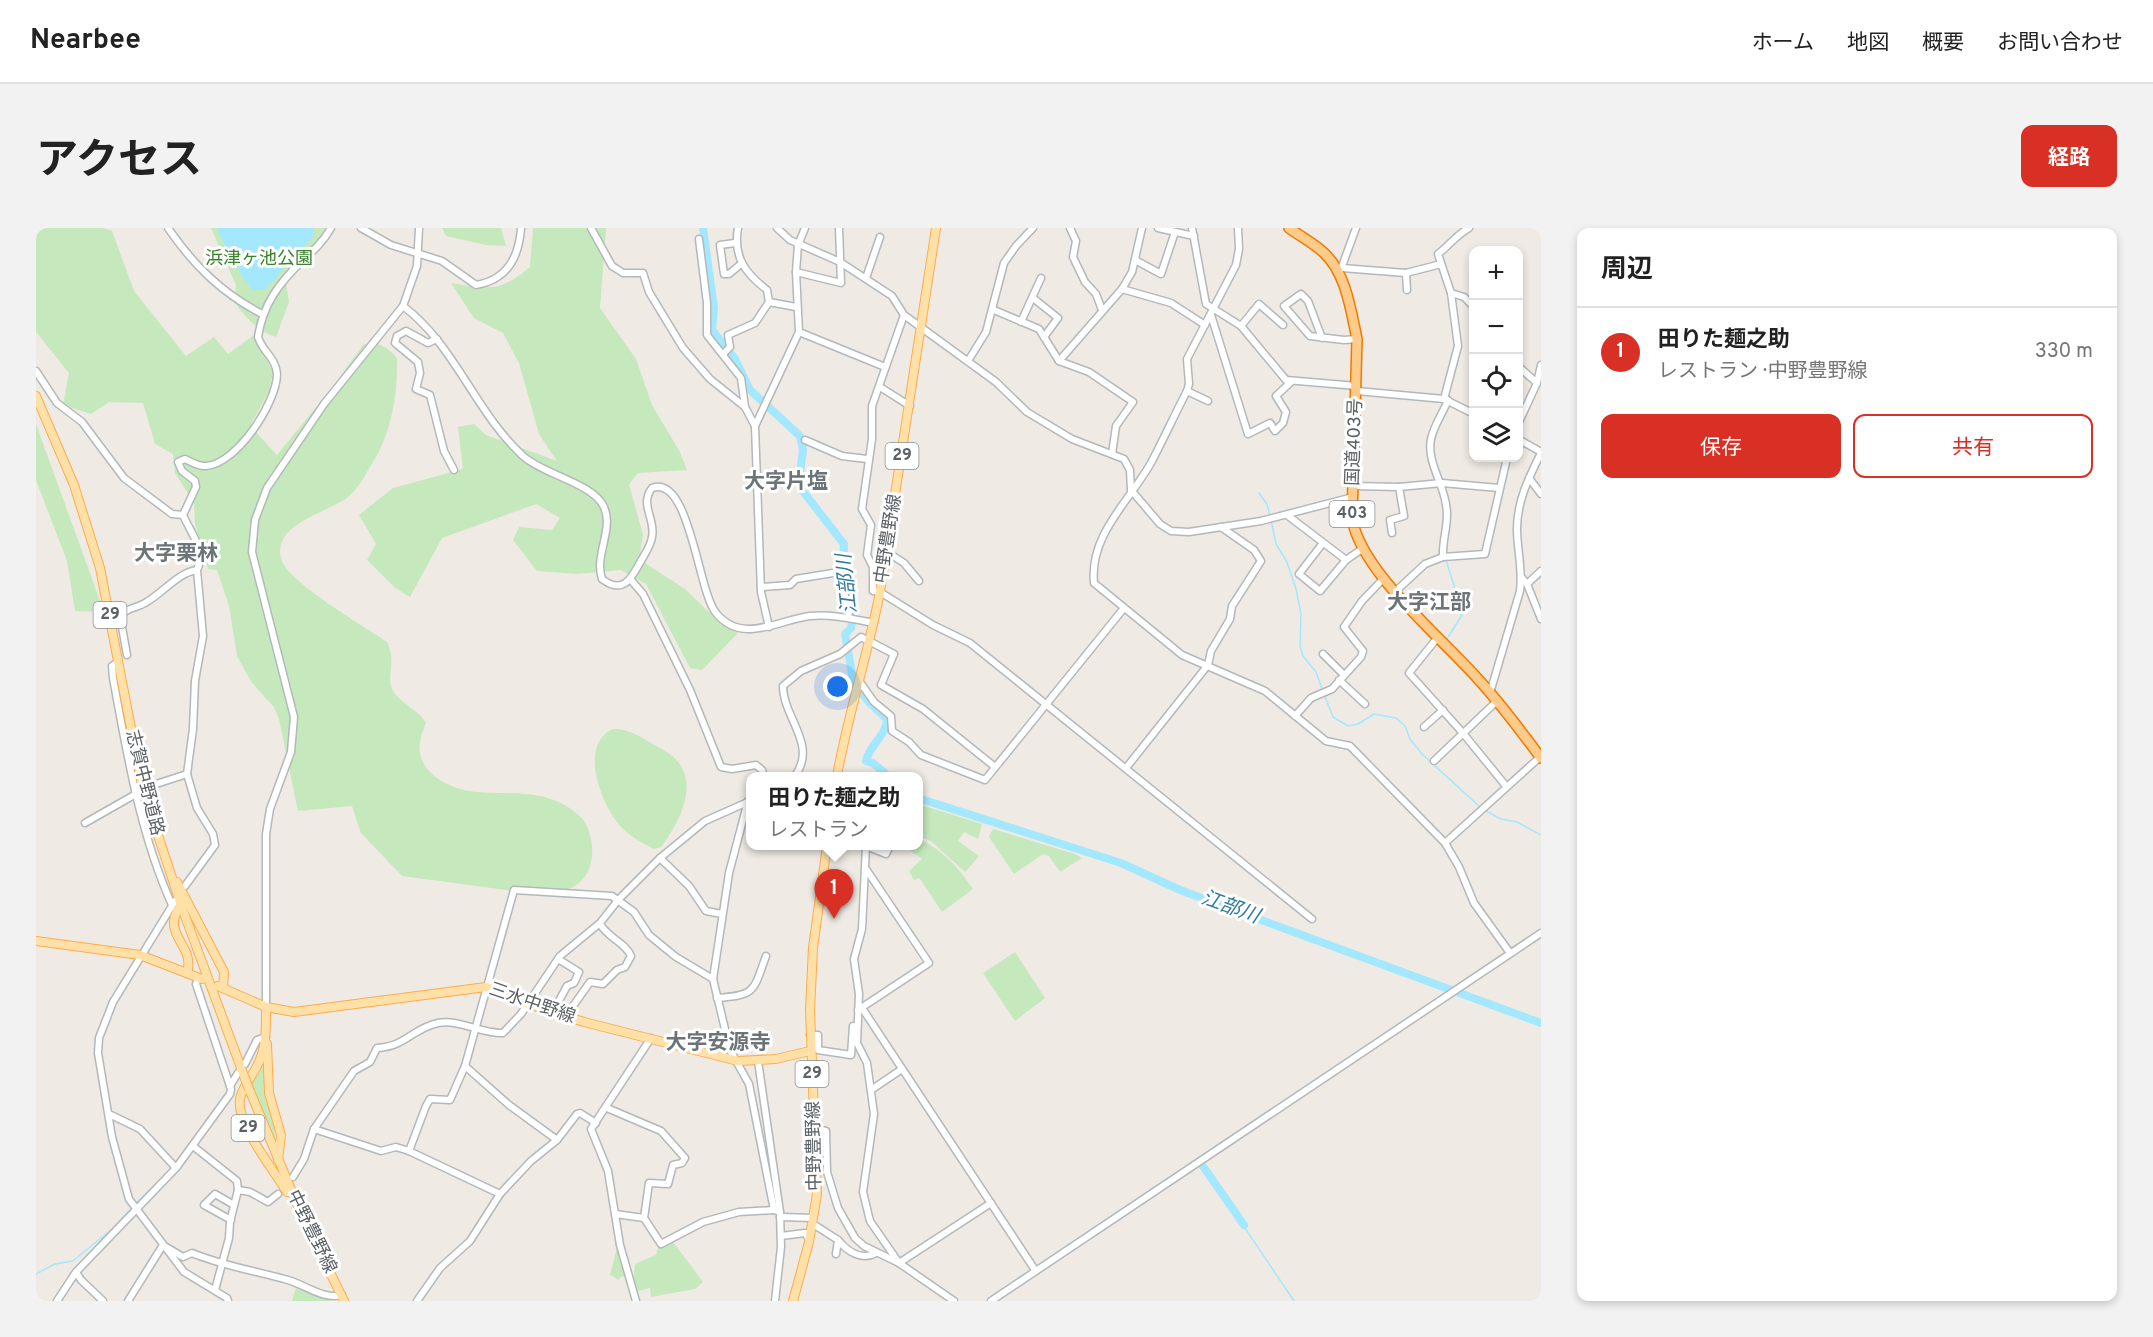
<!DOCTYPE html>
<html lang="ja">
<head>
<meta charset="utf-8">
<style>
	:root { --surface:#fff; --page:#f2f2f2; --text:#222; --muted:#767676; --line:#e0e0e0; --accent:#d93025 }
	body { margin:0; font-family:Overpass,"Noto Sans JP",sans-serif; background:var(--page); color:var(--text) }
	.controls { position:absolute; right:18px; top:18px; display:grid; overflow:hidden; border-radius:12px; box-shadow:0 3px 9px #0003 }
	.controls button { width:54px; height:54px; display:grid; place-items:center; padding:0; border:0; border-bottom:2px solid var(--line); background:var(--surface); color:var(--text); font:30px sans-serif }
	.you { position:absolute; left:802px; top:459px; width:21px; height:21px; margin:-15px; border:4px solid #fff; border-radius:50%; background:#1a73e8; box-shadow:0 0 0 9px #1a73e833 }
	.badge { display:grid; place-items:center; width:39px; height:39px; border-radius:50%; background:var(--accent); color:#fff; font-size:20px; font-weight:700 }
	.pin { position:absolute; translate:-50% -50px; filter:drop-shadow(0 2px 3px #0008) }
	.pin::after { content:''; position:absolute; top:32px; width:21px; height:18px; background:inherit; clip-path:polygon(0 0,100% 0,50% 100%) }
	.popup { position:absolute; left:710px; top:544px; width:177px; height:78px; box-sizing:border-box; display:grid; place-content:center; border-radius:12px; background:var(--surface); filter:drop-shadow(0 2px 4px #0005); font-size:20px; white-space:nowrap; color:var(--muted) }
	.popup b { font-size:22px; color:var(--text) }
	.popup::after { content:''; position:absolute; left:50%; top:100%; margin-left:-12px; border:12px solid transparent; border-top-color:var(--surface) }
	.list { margin:0; padding:0; list-style:none }
	h2 { display:flex; justify-content:space-between; align-items:center; height:78px; margin:0; padding:0 24px; font-size:26px }
	h2 small { font-size:20px; font-weight:400; color:var(--muted) }
	.list li { display:grid; grid-template-columns:39px 1fr auto; gap:18px; align-items:center; box-sizing:border-box; height:90px; padding:0 24px; border-top:2px solid var(--line) }
	.list b { display:block; font-size:22px; white-space:nowrap }
	.list p { margin:0; font-size:20px; white-space:nowrap; color:var(--muted) }
	.list em { font-size:20px; font-style:normal; color:var(--muted) }
	.actions { display:flex; gap:12px; padding:18px 24px }
	.actions a { flex:1; padding:14px 0; border:2px solid var(--accent); border-radius:12px; text-align:center; font-size:21px; color:var(--accent) }
	.actions .main { background:var(--accent); color:#fff }
	.icon { flex:none; width:33px; height:33px; fill:none; stroke:currentColor; stroke-width:2; stroke-linecap:round; stroke-linejoin:round }
	.map { position:relative; flex:none; width:1505px; height:1073px; overflow:hidden; border-radius:12px }
	header { display:flex; align-items:center; gap:36px; box-sizing:border-box; height:84px; padding:0 30px; background:var(--surface); border-bottom:2px solid var(--line) }
	header strong { font-size:28px }
	nav { display:flex; gap:33px; margin-inline-start:auto; font-size:21px }
	.intro { display:flex; align-items:center; justify-content:space-between; box-sizing:border-box; height:144px; padding:0 36px }
	h1 { margin:0; font-size:42px }
	.button { padding:15px 27px; border-radius:12px; background:var(--accent); color:#fff; font-size:21px; font-weight:700 }
	main { display:flex; gap:36px; padding:0 36px }
	aside { flex:1; background:var(--surface); border-radius:12px; box-shadow:0 3px 9px #0003 }
	.map>svg:first-child { display:block }
	.green { fill:#c5e9bc }
	.water { fill:#a3e8ff }
	.lines { fill:none; stroke-linecap:round; stroke-linejoin:round }
	.stream { stroke:#a3e8ff; stroke-width:1.5 }
	.river { stroke:#a3e8ff; stroke-width:8 }
	.minor-casing { stroke:#b3b8bb; stroke-width:9 }
	.major-casing { stroke:#ffab4c; stroke-width:10 }
	.highway-casing { stroke:#f27900; stroke-width:12 }
	.minor { stroke:#fff; stroke-width:6 }
	.major { stroke:#ffe1a8; stroke-width:8 }
	.highway { stroke:#ffcb8a; stroke-width:9 }
	.major-bridge-casing { stroke:#ffab4c; stroke-width:10; stroke-linecap:butt }
	.major-bridge { stroke:#ffe1a8; stroke-width:8 }
	.labels { text-anchor:middle; dominant-baseline:central; stroke-width:6; stroke-linejoin:round; paint-order:stroke }
	.shield { fill:#fff; stroke:#8c9093; stroke-width:1.5 }
	.shield-label { font-size:16px; font-weight:bold; fill:#5b6165 }
	.park-label { font-size:18px; fill:#38832b; stroke:#fff }
	.street-label { font-size:18px; fill:#5b6165; stroke:#fff }
	.water-label { font-size:20px; font-style:italic; fill:#2f7ba0; stroke:#fff }
	.quarter-label { font-size:21px; font-weight:bold; fill:#6c7477; stroke:#fff }
</style>
</head>
<body>
<header>
<strong>Nearbee</strong>
<nav><a>ホーム</a><a>地図</a><a>概要</a><a>お問い合わせ</a></nav>
</header>
<div class="intro"><h1>アクセス</h1><a class="button">経路</a></div>
<main>
<div class="map">
<svg width="1505" height="1073" viewBox="0 0 1505 1073">
	<rect width="100%" height="100%" fill="#efeae3"/>
	<g class="green">
		<path d="M0 0H67L76 3 98 63 150 128 178 109 192 126 218 107 237 144 233 163 214 198 241 227 299 156 327 117C341 111 352 120 361 130 362 167 355 208 334 239 328 249 321 262 312 269 292 285 233 296 246 333 254 355 329 399 351 414 361 434 350 448 356 461 363 475 382 481 390 495 382 513 379 529 395 545 431 578 479 556 518 572 528 576 542 584 548 593 559 610 560 639 545 653 535 663 520 665 507 667L366 648 325 605 316 578 262 583 243 491 238 479 216 455 201 428 193 378 181 342 172 341 159 296 158 275 139 245 137 226 119 216 107 175 73 174 55 186 27 177 33 145 0 104Z"/>
		<path d="M175 0H292L286 12 249 48 253 74 240 109C223 104 209 89 199 75L200 57Z"/>
		<polygon points="406,0 465,0 470,18 450,17 410,8"/>
		<path d="M497 0H570L564 80 600 131 616 177 644 224 651 242 602 245 593 256 607 307 603 331 649 361 686 397 702 405 666 442 654 440 610 356 585 342 541 346 501 343 477 312 483 299 516 302 524 290 500 276 406 310 374 369 358 359 331 332 340 316 323 287 357 260 427 241 422 199 438 196 450 207 521 233 503 206 483 135 467 105 438 90 415 55C453 61 463 65 494 39Z"/>
		<polygon points="0,196 68,384 39,383 31,333 0,252"/>
		<path d="M577 501C591 500 603 508 615 515 624 520 636 526 642 534 663 559 641 598 625 619L618 621C608 616 595 609 586 600 566 579 541 517 577 501Z"/>
		<polygon points="882,576 946,596 942,611 928,604 922,613 943,628 929,644 895,613 882,608"/>
		<polygon points="957,601 1039,626 1046,630 1024,644 1013,628 1007,626 978,646 953,609"/>
		<path d="M882 611C905 620 923 640 937 661L906 684 885 652 883 650 878 652 873 643 886 631 869 619 882 618Z"/>
		<polygon points="979,724 1009,770 979,793 947,745"/>
		<polygon points="230,824 229,863 238,896 240,920 214,855 223,843"/>
		<polygon points="637,1014 667,1054 659,1061 615,1069 614,1060 602,1063 597,1052 599,1036 620,1027 623,1016 626,1018"/>
		<polygon points="584,1019 590,1049 585,1048 583,1052 574,1047 581,1020"/>
		<polygon points="261,1057 294,1070 293,1073 256,1073"/>
	</g>
	<polygon class="water" points="181,0 277,0 278,7 229,62 217,62 205,47 199,30 191,22"/>
	<g class="lines">
		<g class="stream">
			<polyline points="1223,265 1231,276 1234,288"/>
			<polyline points="1235,292 1240,316 1251,334 1260,361 1265,386 1264,418 1267,428 1280,444 1286,461"/>
			<polyline points="1410,332 1421,367 1432,377 1411,411 1421,423"/>
			<polyline points="1288,466 1297,489 1312,498 1322,496 1338,486 1360,490 1369,498 1374,511 1386,526 1444,579"/>
			<polyline points="1448,582 1465,591 1481,594 1505,607"/>
			<polyline points="99,976 122,955"/>
			<polyline points="1209,1000 1258,1073"/>
			<polyline points="0,1046 19,1036 37,1033 76,1001 96,980"/>
		</g>
		<g class="river">
			<path d="M667 0 678 80 676 102 699 131 714 162 764 208 767 222 764 245 766 262 808 316 807 350 818 385 815 400 809 406 817 451 832 473 851 491C851 507 833 517 830 533L837 535 852 548"/>
			<polyline points="882,570 1085,635 1144,662 1505,795"/>
			<polyline points="1164,934 1208,997"/>
		</g>
		<g class="minor-casing">
			<g id="minor">
				<path d="M132 0C158 38 186 65 226 86"/>
				<path d="M325 0 355 17 406 33 440 57C471 52 483 29 485 0"/>
				<polyline points="555,0 576,38 587,45 607,45 613,64 647,120 674,151 709,179 719,198"/>
				<polyline points="741,0 754,12 804,34 856,68 868,87 960,154 991,184 1036,211 1088,231 1094,242 1095,262 1124,296 1135,303 1153,304 1225,293 1317,269"/>
				<polyline points="1034,0 1040,13 1037,29 1049,54 1060,66 1066,82"/>
				<polyline points="1122,0 1158,8"/>
				<polyline points="1156,0 1170,76 1205,98 1250,152 1321,158"/>
				<path d="M1202 0 1203 21 1200 37 1151 131 1153 156 1151 163C1139 186 1128 210 1116 233 1095 272 1053 306 1058 355L1146 427 1229 463 1290 513 1314 518 1409 615 1423 639 1438 675 1474 725"/>
				<polyline points="663,11 671,75 671,107 705,150 709,179"/>
				<polyline points="699,15 684,17 688,46 693,46 705,36"/>
				<polyline points="1099,32 1125,46 1139,4"/>
				<polyline points="1306,40 1370,45 1405,36"/>
				<polyline points="1305,41 1320,0"/>
				<polyline points="760,44 805,55 803,0"/>
				<polyline points="1370,45 1371,62"/>
				<polyline points="830,50 844,9"/>
				<polyline points="1086,61 1135,75 1169,97"/>
				<polyline points="1415,65 1428,69 1438,79"/>
				<polyline points="997,70 1022,90 1008,109"/>
				<polyline points="733,74 760,79"/>
				<path d="M367 78C419 117 439 184 487 228 508 247 557 255 568 279 578 302 558 327 566 351 588 368 596 349 606 331 610 324 615 317 616 309 620 291 603 277 616 260 654 246 662 364 680 385 706 417 742 392 774 388 796 386 817 391 838 395"/>
				<polyline points="958,82 1003,101 1023,133 1053,144 1097,174 1080,198 1076,226"/>
				<polyline points="868,87 836,178 836,211 826,281 835,297 831,327 837,339 837,363 844,364 897,397 934,415 1276,691"/>
				<polyline points="1175,87 1212,206 1234,195 1239,203 1247,195 1250,184 1240,168 1256,153"/>
				<polyline points="985,94 1005,50"/>
				<polyline points="1205,98 1223,76 1247,97"/>
				<polyline points="763,104 849,139"/>
				<polyline points="1286,110 1272,73 1265,66 1248,78 1274,108 1308,112 1321,111"/>
				<polyline points="401,111 392,115 370,103 361,108 359,115 382,134 384,145 380,161 394,167 408,223 418,242"/>
				<path d="M687 126 694 119 692 107 719 95 733 74 731 62C709 45 697 29 702 0"/>
				<polyline points="932,133 950,104 968,35 980,18 997,0"/>
				<polyline points="1023,133 1086,61 1096,44 1106,0"/>
				<polyline points="1482,138 1501,155 1482,196"/>
				<polyline points="0,143 21,175 46,194 88,250 136,286 147,287"/>
				<polyline points="1501,155 1505,137"/>
				<polyline points="844,159 874,178"/>
				<polyline points="1151,163 1172,173"/>
				<polyline points="1321,163 1408,171 1438,186"/>
				<path d="M1408 171 1422 118 1415 65 1402 26C1414 17 1420 7 1433 0"/>
				<polyline points="1482,211 1505,224"/>
				<polyline points="769,212 806,228 831,231"/>
				<polyline points="1493,250 1505,266"/>
				<polyline points="1317,258 1363,259 1406,255 1463,260"/>
				<polyline points="1251,287 1310,332 1326,321"/>
				<polyline points="1356,305 1354,292 1368,288 1363,259"/>
				<polyline points="1287,315 1263,346 1284,363 1310,332"/>
				<polyline points="851,324 868,335 883,353"/>
				<path d="M1407 329C1406 315 1411 301 1411 287 1411 259 1390 236 1395 211 1398 197 1407 185 1412 172"/>
				<polyline points="1486,350 1491,356 1505,391"/>
				<polyline points="595,352 607,366 654,462 685,539 696,541 720,537 726,542 728,548"/>
				<polyline points="1491,356 1505,343"/>
				<polyline points="725,359 754,357 760,351 803,344 813,384 812,389"/>
				<polyline points="1360,363 1389,336 1407,329 1449,326 1471,230"/>
				<polyline points="733,399 725,364 719,198 763,104 760,44 762,17 769,0"/>
				<polyline points="1402,409 1373,445 1426,504 1470,558"/>
				<polyline points="1287,426 1308,447"/>
				<path d="M91 427 84 388C90 380 101 380 109 375 127 365 141 345 161 342"/>
				<path d="M79 436 76 438 77 450C91 526 104 606 136 677"/>
				<polyline points="1303,452 1329,476"/>
				<polyline points="824,454 838,474 855,488 856,503 873,514 885,527 949,552 1088,380"/>
				<path d="M1454 465 1484 363C1487 342 1481 322 1481 301 1481 273 1493 249 1505 225"/>
				<polyline points="1259,488 1275,470 1296,461 1325,429 1327,423 1308,399 1326,373 1348,350"/>
				<polyline points="1388,499 1407,482"/>
				<polyline points="1398,533 1461,473"/>
				<polyline points="1090,540 1172,437 1175,423 1194,391 1196,378 1225,333 1218,322 1185,299"/>
				<path d="M759 548C782 516 747 490 747 458L765 443 804 426 825 409 858 426 845 457 887 481 959 539"/>
				<polyline points="712,573 693,645 677,751 694,822 713,856 738,982 744,984 745,1019 739,1073"/>
				<polyline points="49,595 114,558 151,546"/>
				<polyline points="1409,615 1504,529"/>
				<polyline points="830,618 826,701 818,731 823,766 821,815 831,835 838,886 827,964 834,993 863,1035"/>
				<polyline points="830,618 850,626 854,618"/>
				<polyline points="624,630 653,658 670,683 686,686"/>
				<path d="M149 658 179 617 177 606 161 580 151 546 157 501 159 453 167 408 161 342C171 323 155 306 147 287L160 259 159 253 146 243 142 234 149 231C155 234 163 239 170 238 201 236 241 174 241 146 240 130 226 123 222 109 227 76 243 55 267 32 278 22 287 14 295 0"/>
				<polyline points="139,673 77,774 63,810 62,825 76,909 93,971 148,1044 191,1070 192,1073"/>
				<path d="M681 770C720 767 717 764 730 728"/>
				<polyline points="230,779 230,606 234,581 255,524 258,489 216,324 219,292 231,260 288,176 367,78 381,38 383,0"/>
				<polyline points="826,780 999,1042"/>
				<polyline points="822,782 893,735 830,641"/>
				<polyline points="517,784 531,758 538,755 543,744 522,731"/>
				<path d="M530 788 554 754 567 756 581 742 589 739 595 728C590 715 572 710 564 696"/>
				<polyline points="774,807 782,807 782,822 815,827 817,798"/>
				<polyline points="722,833 744,984"/>
				<polyline points="209,836 221,812 230,809"/>
				<polyline points="429,838 473,877 521,912"/>
				<polyline points="194,858 202,845"/>
				<polyline points="835,862 866,841"/>
				<polyline points="571,880 625,903 649,930 646,935 637,937 632,956 613,955 608,990 625,1016 667,994 703,984 738,982"/>
				<polyline points="73,886 104,901 140,940"/>
				<polyline points="278,901 345,923 360,919 373,923 464,966"/>
				<polyline points="780,901 790,903 791,944 802,980 819,1010 828,1018 863,1035 918,1073"/>
				<polyline points="157,918 201,953 202,962 194,994 193,1010 179,1062"/>
				<polyline points="373,923 390,878 394,871 414,872 429,838 478,662 576,668 598,684 613,707 640,729 677,751"/>
				<path d="M257 949 268 931 278 901 318 843 334 834 341 820C371 818 377 800 402 795 424 791 445 806 467 805L485 786 524 728 564 695 583 671 624 630 669 593 714 573"/>
				<polyline points="202,962 214,964 232,974 242,966"/>
				<polyline points="579,986 608,990"/>
				<polyline points="744,989 777,990"/>
				<polyline points="195,992 168,977 179,966 198,977"/>
				<polyline points="777,996 802,1012 800,1026"/>
				<polyline points="745,1008 769,1005 773,1011"/>
				<path d="M802 1012C811 1023 825 1033 840 1025"/>
				<path d="M130 1019 147 1029 156 1025C187 1038 220 1043 252 1052 269 1057 288 1072 306 1067"/>
				<polyline points="863,1035 955,975"/>
				<polyline points="40,1044 45,1052 67,1073"/>
				<polyline points="21,1073 40,1044 140,940 194,866 195,861 160,756 162,749"/>
				<polyline points="92,1073 127,1017"/>
				<polyline points="381,1073 404,1040 434,1013 464,966 495,933 521,912 541,886 544,885 560,895"/>
				<polyline points="600,1073 584,1017 572,943 555,901 615,810"/>
				<polyline points="955,1073 1505,705"/>
			</g>
		</g>
		<g class="major-casing">
			<g id="major">
				<polyline points="0,168 38,257 64,340 106,557"/>
				<path d="M801 548C812 486 832 426 844 364L900 0"/>
				<polyline points="109,568 145,677 208,848"/>
				<polyline points="141,654 188,744 187,760"/>
				<path d="M145 677C123 707 160 716 151 745"/>
				<polyline points="0,713 104,727 166,751"/>
				<polyline points="182,758 230,779 258,784 450,759 492,776 548,794 702,833 740,831 774,823"/>
				<path d="M230 779C230 800 231 819 221 838 216 849 206 859 204 871 200 896 238 942 251 964"/>
				<polyline points="231,816 233,865 245,907 242,932"/>
				<polyline points="213,861 264,983 308,1073"/>
				<polyline points="757,1073 773,1014 781,966 774,782 777,720 791,618"/>
			</g>
		</g>
		<g class="highway-casing">
			<path id="highway" d="M1253 0C1264 8 1277 15 1287 24 1310 44 1315 83 1321 111L1316 291C1326 345 1405 409 1442 451 1465 476 1485 503 1505 530"/>
		</g>
		<use href="#minor" class="minor"/>
		<use href="#major" class="major"/>
		<use href="#highway" class="highway"/>
		<g class="major-bridge-casing">
			<g id="major-bridge">
				<polyline points="106,557 109,568"/>
				<polyline points="208,848 213,861"/>
			</g>
		</g>
		<use href="#major-bridge" class="major-bridge"/>
	</g>
	<g class="labels">
		<g class="shield">
			<rect x="849.5" y="215" width="33" height="26" rx="4.5"/>
			<rect x="1293.5" y="273" width="45" height="26" rx="4.5"/>
			<rect x="57.5" y="374" width="33" height="26" rx="4.5"/>
			<rect x="759.5" y="833" width="33" height="26" rx="4.5"/>
			<rect x="195.5" y="887" width="33" height="26" rx="4.5"/>
		</g>
		<g class="shield-label">
			<text x="866" y="228">29</text>
			<text x="1316" y="286">403</text>
			<text x="74" y="387">29</text>
			<text x="776" y="846">29</text>
			<text x="212" y="900">29</text>
		</g>
		<g class="park-label">
			<text x="223" y="31">浜津ヶ池公園</text>
		</g>
		<g class="street-label">
			<text transform="translate(1319 214) rotate(-88)">国道403号</text>
			<text transform="translate(853 311) rotate(-81)">中野豊野線</text>
			<text transform="translate(108 555) rotate(76)">志賀中野道路</text>
			<text transform="translate(496 776) rotate(19)">三水中野線</text>
			<text transform="translate(779 918) rotate(-91)">中野豊野線</text>
			<text transform="translate(275 1004) rotate(64)">中野豊野線</text>
		</g>
		<g class="water-label">
			<text transform="translate(812 356) rotate(-96)">江部川</text>
			<text transform="translate(1194 680) rotate(20)">江部川</text>
		</g>
		<g class="quarter-label">
			<text x="750" y="254">大字片塩</text>
			<text x="140" y="326">大字栗林</text>
			<text x="1393" y="375">大字江部</text>
			<text x="682" y="815">大字安源寺</text>
		</g>
	</g>
</svg>
<div class="controls">
<button>+</button>
<button>−</button>
<button><svg class="icon" aria-label="locate" viewBox="0 0 24 24"><circle cx="12" cy="12" r="6"/><path d="M12 2v4M12 18v4M2 12h4M18 12h4"/></svg></button>
<button><svg class="icon" aria-label="layers" viewBox="0 0 24 24"><path d="M12 4l9 5-9 5-9-5zM3 14l9 5 9-5"/></svg></button>
</div>
<div class="you"></div>
<div class="pin badge" style="left:798px;top:691px">1</div>
<div class="popup"><b>田りた麺之助</b>レストラン</div>
</div>
<aside>
<h2>周辺<small></small></h2>
<ul class="list">
<li><span class="badge">1</span><div><b>田りた麺之助</b><p>レストラン · 中野豊野線</p></div><em>330 m</em></li>
</ul>
<div class="actions"><a class="main">保存</a><a>共有</a></div>
</aside>
</main>
</body>
</html>
